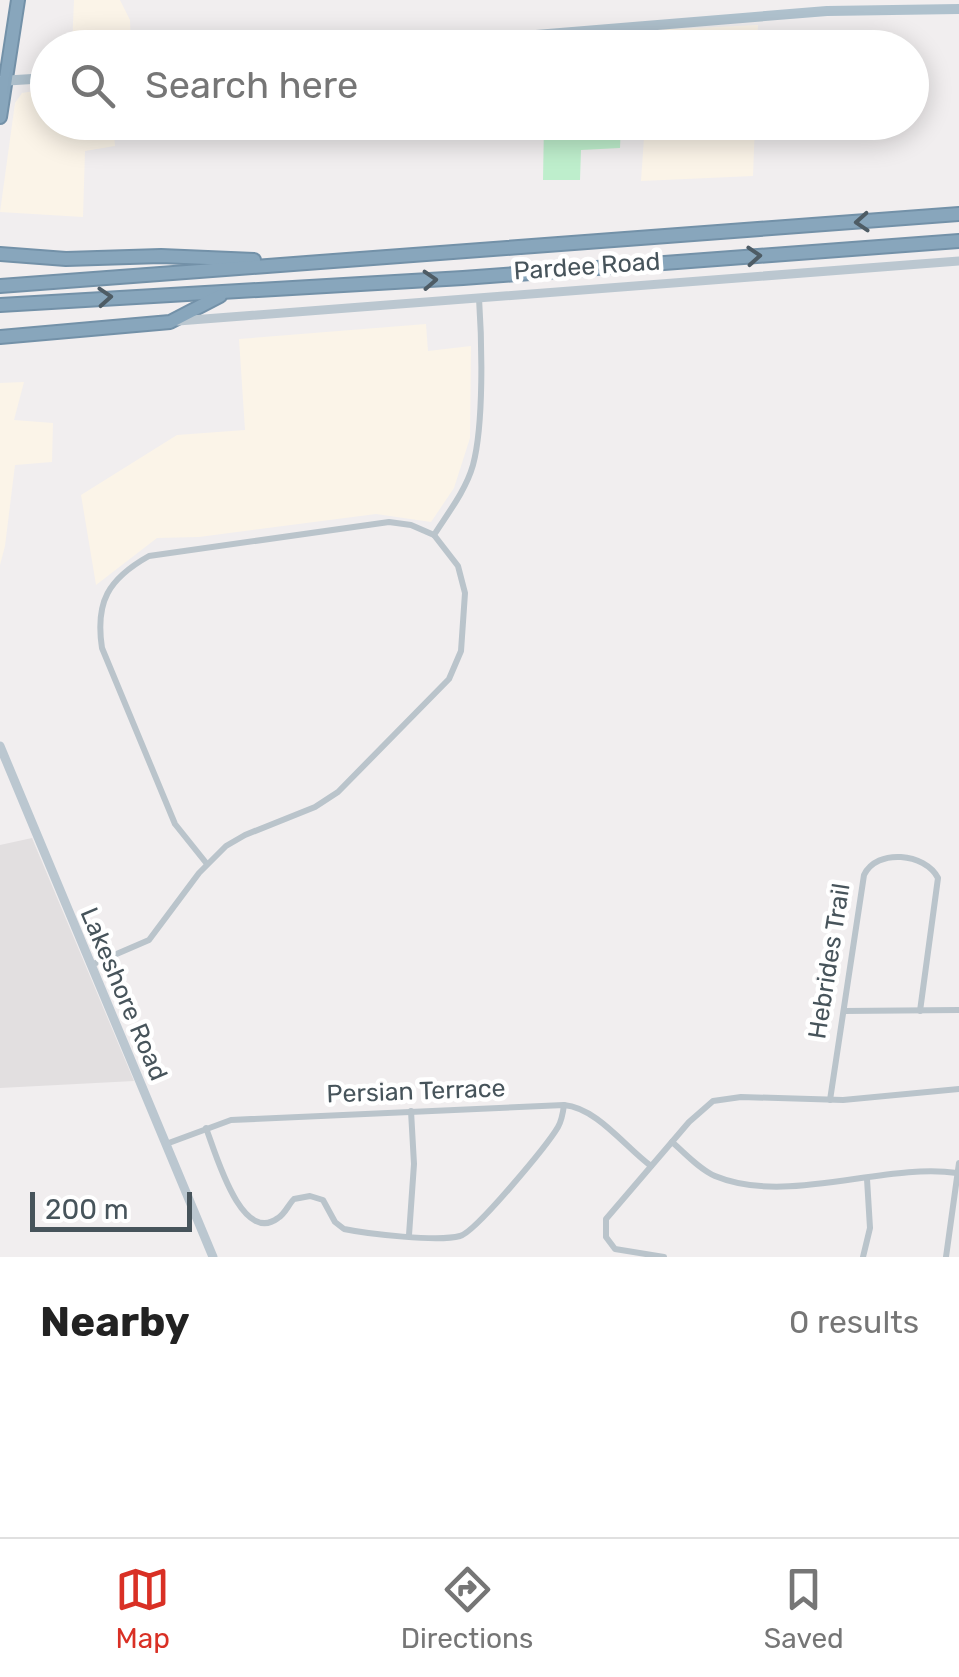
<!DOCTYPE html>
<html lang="en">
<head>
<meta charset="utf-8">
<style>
	:root { --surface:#fff; --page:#f6f6f6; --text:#222; --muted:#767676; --line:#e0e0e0; --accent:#d93025 }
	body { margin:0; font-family:Rubik,sans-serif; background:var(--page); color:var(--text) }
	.scale { position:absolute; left:30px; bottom:25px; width:162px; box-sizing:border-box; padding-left:10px; border:5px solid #47545b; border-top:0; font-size:28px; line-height:35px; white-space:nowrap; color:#47545b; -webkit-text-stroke:8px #fff; paint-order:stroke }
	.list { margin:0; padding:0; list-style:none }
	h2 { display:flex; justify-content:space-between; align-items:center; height:130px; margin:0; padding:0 40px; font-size:42px }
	h2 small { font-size:32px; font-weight:400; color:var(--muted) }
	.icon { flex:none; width:55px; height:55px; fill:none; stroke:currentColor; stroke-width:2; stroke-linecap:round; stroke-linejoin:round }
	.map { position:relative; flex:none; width:959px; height:1257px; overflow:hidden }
	.search { position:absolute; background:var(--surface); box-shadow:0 5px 25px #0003; left:30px; right:30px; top:30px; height:110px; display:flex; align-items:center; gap:25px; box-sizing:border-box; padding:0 35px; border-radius:55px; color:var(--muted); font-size:38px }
	.sheet { height:280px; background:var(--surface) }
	nav { display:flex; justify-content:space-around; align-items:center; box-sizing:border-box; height:140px; border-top:2px solid var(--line); background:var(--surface); font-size:28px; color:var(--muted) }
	nav a { display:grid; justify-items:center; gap:5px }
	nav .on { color:var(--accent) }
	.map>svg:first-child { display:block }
	.commercial { fill:#fbf4e8 }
	.education { fill:#e2dfe0 }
	.green { fill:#beeecc }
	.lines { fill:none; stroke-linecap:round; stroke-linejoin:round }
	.highway-casing { stroke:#7391a8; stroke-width:16 }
	.street { stroke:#bac4cb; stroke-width:6 }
	.secondary { stroke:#bbc7d0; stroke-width:9 }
	.primary { stroke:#afc1cd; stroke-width:10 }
	.highway { stroke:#88a6bc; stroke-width:12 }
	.oneway { stroke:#4e5c65 }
	.labels { text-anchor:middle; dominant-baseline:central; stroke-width:9; stroke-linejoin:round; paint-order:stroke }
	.street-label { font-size:25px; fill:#47545b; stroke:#fff }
</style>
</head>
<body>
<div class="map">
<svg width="959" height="1257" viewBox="0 0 959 1257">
	<rect width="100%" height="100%" fill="#f1eeef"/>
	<g class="commercial">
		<polygon points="74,0 120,0 130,20 131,47 72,47"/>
		<polygon points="758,25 757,47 649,48 650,30"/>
		<polygon points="47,89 48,122 113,123 115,146 85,151 83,217 0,212 15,103 22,93"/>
		<polygon points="645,123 755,123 753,176 641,181"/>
		<polygon points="426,324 428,351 471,346 470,438 454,488 431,522 376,514 199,537 157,538 96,585 81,495 177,435 245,430 239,339"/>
		<polygon points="24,382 14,420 53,423 52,462 15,465 5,546 0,565 0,383"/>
	</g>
	<polygon class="education" points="32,838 134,1081 0,1088 0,845"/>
	<polygon class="green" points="544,123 621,123 620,148 581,150 580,180 543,180"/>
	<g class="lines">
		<g class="highway-casing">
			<g id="highway">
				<polyline points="0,117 18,0"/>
				<polyline points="0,254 66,259 161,256 254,260"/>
				<polyline points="0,286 959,214"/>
				<polyline points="0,305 463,278 959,241"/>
				<polyline points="0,337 170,322 220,296"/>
			</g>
		</g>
		<g class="street">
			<path d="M207 864 175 824 102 648C95 602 108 579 149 556L389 522 411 525 434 535"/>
			<path d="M91 965 149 940 199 873 226 846 245 835 315 807 338 792 449 679 461 651 465 593 458 566 434 535C448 513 466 490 473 465 484 424 482 342 479 298"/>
			<polyline points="844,1011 959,1010"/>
			<path d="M830 1100 864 875C877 848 925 853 938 878L920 1011"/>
			<path d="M206 1128C215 1151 241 1246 278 1218 285 1214 288 1205 294 1199L310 1196 323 1200 335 1222 344 1229C368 1234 438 1242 460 1236 475 1233 548 1144 558 1127 562 1120 563 1113 564 1105"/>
			<path d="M672 1142C685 1153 699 1169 715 1176 787 1206 885 1162 957 1173"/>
			<path d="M166 1144 231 1120 564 1105C597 1108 625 1147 651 1166"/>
			<polyline points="409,1235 414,1164 411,1111"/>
			<polyline points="664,1257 615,1249 606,1237 606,1219 689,1122 713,1101 741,1097 843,1100 959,1089"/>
			<polyline points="863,1257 870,1228 867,1179"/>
			<polyline points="946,1257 959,1163"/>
		</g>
		<g class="secondary">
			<polyline points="178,321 959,261"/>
			<polyline points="0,746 213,1257"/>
		</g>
		<g class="primary">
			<polyline points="378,48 827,11 959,9"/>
			<polyline points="0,81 48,78"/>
		</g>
		<use href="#highway" class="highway"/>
	</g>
	<defs><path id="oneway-chevron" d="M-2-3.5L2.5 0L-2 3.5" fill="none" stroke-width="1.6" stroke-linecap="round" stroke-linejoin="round" transform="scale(2.5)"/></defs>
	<g class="oneway">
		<use href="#oneway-chevron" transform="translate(862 222) rotate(176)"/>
		<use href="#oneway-chevron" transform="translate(754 256) rotate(-4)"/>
		<use href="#oneway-chevron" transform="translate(430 280) rotate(-3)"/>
		<use href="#oneway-chevron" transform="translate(105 297) rotate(-4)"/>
	</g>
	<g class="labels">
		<g class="street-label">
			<text transform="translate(587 266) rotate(-4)">Pardee Road</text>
			<text transform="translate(829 961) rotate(-81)">Hebrides Trail</text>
			<text transform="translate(124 994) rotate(67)">Lakeshore Road</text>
			<text transform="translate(416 1091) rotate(-2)">Persian Terrace</text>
		</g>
	</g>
</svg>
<div class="scale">200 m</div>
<div class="search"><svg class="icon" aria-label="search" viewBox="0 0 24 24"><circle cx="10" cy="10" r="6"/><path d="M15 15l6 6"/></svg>Search here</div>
</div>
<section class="sheet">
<h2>Nearby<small>0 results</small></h2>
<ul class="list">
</ul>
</section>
<nav>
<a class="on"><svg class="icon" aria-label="map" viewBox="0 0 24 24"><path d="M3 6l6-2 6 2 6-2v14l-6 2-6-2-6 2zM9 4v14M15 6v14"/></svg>Map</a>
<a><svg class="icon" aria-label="directions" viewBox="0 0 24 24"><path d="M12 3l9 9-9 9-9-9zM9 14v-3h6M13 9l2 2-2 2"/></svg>Directions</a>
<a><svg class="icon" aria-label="saved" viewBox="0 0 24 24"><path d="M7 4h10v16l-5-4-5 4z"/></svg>Saved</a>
</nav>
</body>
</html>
